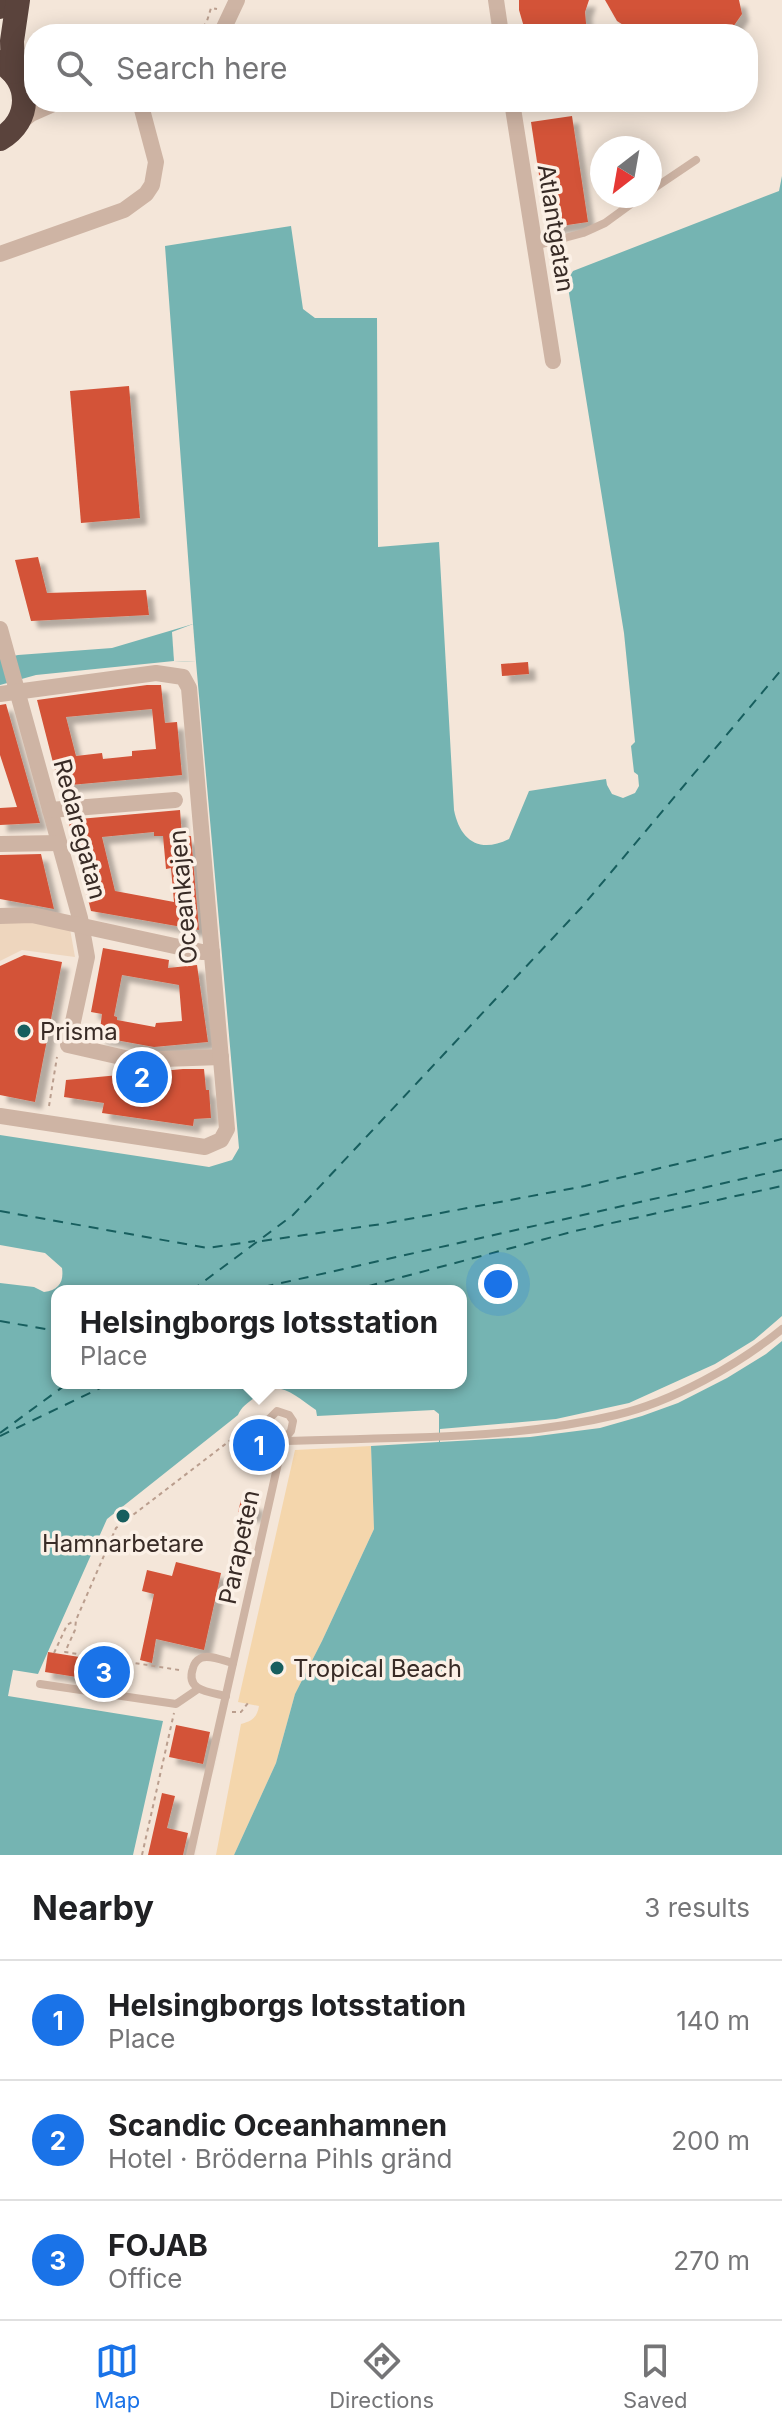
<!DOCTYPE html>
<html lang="en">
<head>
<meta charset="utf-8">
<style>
	:root { --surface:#fff; --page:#f6f6f6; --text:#202124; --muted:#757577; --line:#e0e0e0; --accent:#1a73e8 }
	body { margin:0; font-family:Inter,sans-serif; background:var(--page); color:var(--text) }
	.compass { position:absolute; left:590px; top:136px; width:72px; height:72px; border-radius:50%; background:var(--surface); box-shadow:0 4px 20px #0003; rotate:211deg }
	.you { position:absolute; left:498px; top:1284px; width:28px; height:28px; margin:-20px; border:6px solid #fff; border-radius:50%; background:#1a73e8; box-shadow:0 0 0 12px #1a73e833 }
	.badge { display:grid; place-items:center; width:52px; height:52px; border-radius:50%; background:var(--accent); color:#fff; font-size:26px; font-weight:700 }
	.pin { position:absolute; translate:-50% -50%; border:4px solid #fff; box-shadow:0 2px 8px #0006 }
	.popup { position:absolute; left:51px; top:1285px; width:416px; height:104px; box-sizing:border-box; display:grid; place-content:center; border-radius:16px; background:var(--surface); filter:drop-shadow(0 2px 6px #0005); font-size:26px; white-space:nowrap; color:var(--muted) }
	.popup b { font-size:30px; color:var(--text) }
	.popup::after { content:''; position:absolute; left:50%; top:100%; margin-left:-16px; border:16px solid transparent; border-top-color:var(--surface) }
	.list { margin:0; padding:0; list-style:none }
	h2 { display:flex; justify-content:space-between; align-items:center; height:104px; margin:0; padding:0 32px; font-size:34px }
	h2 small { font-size:26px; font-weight:400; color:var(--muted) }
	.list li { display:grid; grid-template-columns:52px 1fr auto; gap:24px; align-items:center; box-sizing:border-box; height:120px; padding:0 32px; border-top:2px solid var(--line) }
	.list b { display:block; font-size:30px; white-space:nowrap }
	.list p { margin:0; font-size:26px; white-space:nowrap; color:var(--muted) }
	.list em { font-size:26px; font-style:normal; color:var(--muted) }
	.icon { flex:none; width:44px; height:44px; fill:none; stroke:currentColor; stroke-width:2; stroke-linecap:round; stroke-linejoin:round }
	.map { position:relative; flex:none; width:782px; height:1855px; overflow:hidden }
	.search { position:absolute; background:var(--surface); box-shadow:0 4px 20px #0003; left:24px; right:24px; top:24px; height:88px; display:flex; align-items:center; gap:20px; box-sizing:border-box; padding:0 28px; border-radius:32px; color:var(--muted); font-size:30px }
	.sheet { height:464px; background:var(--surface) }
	nav { display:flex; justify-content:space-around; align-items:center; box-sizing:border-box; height:112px; border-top:2px solid var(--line); background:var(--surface); font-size:22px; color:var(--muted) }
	nav a { display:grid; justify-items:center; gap:4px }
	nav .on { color:var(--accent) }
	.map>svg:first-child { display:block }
	.sand { fill:#f4d6ac }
	.plaza { fill:#eed6be }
	.water { fill:#75b4b2; fill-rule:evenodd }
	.pier { fill:#f4e6d9 }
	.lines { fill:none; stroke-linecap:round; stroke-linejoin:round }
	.ferry { stroke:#175e5e; stroke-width:2; stroke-dasharray:10 8; stroke-linecap:butt }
	.building { fill:#d35338; fill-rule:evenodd; filter:url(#shadow) }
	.path { stroke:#ba9e8e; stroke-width:2; stroke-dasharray:4 4; stroke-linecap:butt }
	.lane { stroke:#ceb4a4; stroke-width:8 }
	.street { stroke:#ceb4a4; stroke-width:16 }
	.highway { stroke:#5a433c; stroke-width:24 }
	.poi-dot { fill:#175e5e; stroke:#fbf0e6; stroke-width:3 }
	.labels { text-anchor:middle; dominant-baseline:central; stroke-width:7; stroke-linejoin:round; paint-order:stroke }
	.street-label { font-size:24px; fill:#382b26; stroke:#fbf0e6 }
	.poi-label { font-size:24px; fill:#382b26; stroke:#fbf0e6; text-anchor:start }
</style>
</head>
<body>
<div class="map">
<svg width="782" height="1855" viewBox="0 0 782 1855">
	<defs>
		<filter id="shadow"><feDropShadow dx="7" dy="7" stdDeviation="2" flood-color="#0004"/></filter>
	</defs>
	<rect width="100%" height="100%" fill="#f4e6d9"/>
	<path class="sand" d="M371 1446 374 1529 322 1641 295 1694 276 1763 234 1855H216L241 1724C253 1721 257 1717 259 1706L238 1702 295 1450Z"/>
	<polygon class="plaza" points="0,912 70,929 75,957 22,950 0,961"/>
	<path class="water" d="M782 176V1855H234L276 1763 295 1694 322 1641 374 1529 371 1446 439 1442V1414L434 1410 317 1416 316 1410C295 1396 278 1377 255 1397 248 1403 241 1407 238 1415L107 1519 38 1674 13 1670 8 1696 163 1721 133 1855H0V1283L34 1287 44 1292C59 1290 64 1282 62 1268L45 1253 0 1245V1135L209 1167 232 1160 239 1148 196 662 174 661 36 675 0 685V659L18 655 112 648 193 624 165 246 291 226 303 309 315 318H377L378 547 439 542 454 810C460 840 479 854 509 839L529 791 606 779 607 785 612 794 623 798 635 793 639 786 638 775 634 772 631 746 635 742 624 633 567 281 573 271 779 191ZM57 1291H461V1383H57Z"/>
	<g class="pier">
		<polygon points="193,624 196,662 174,661 172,632"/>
		<polygon points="782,1316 782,1341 766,1354 727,1378 678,1403 642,1416 600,1428 530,1437 440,1442 440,1429 556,1419 629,1403 715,1364 754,1340"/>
	</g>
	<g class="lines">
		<g class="ferry">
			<polyline points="0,1211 208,1248 255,1241"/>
			<polyline points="262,1241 382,1224 585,1186 782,1139"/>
			<polyline points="191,1291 293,1215 581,908 782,669"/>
			<polyline points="246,1291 782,1170"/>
			<polyline points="350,1291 575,1231 782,1186"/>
			<polyline points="0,1321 57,1331"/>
			<polyline points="0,1433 68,1383"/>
			<polyline points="0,1436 111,1383"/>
		</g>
	</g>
	<g class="building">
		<polygon points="519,0 589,0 585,12 587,34 526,34 519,10"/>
		<polygon points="605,0 739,0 742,14 733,27 724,33 673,34 641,32 631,30 617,21"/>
		<polygon points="572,116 588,222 547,228 531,122"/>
		<polygon points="129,386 140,518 81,523 70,391"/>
		<polygon points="38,557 47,593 146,590 149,615 31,621 15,560"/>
		<polygon points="528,662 529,674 502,676 501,664"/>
		<path d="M147 685H161L165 723 177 722 182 775 59 786 37 700ZM152 709 156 749 132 751V756L103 759 102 753 76 756 66 717Z"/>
		<polygon points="6,704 40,823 0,825 0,808 17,807 0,755 0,705"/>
		<path d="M180 810 182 837 191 836 199 930 91 911 68 820ZM154 832V836H163L166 869 171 868 174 902 115 891 102 837Z"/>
		<polygon points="41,854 54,909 0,899 0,855"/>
		<path d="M103 948 169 960 168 968 197 965 208 1042 154 1047 99 1037 102 1014 91 1012ZM122 975 179 985 182 1021 156 1023 155 1027 117 1020V1017L114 1016Z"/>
		<polygon points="24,955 62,962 35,1102 0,1095 0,966"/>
		<polygon points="183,1069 204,1069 206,1090 209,1090 211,1118 194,1119 193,1126 102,1113 104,1103 64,1097 66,1080"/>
		<polygon points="260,1425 275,1444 274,1448 250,1467 236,1450 245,1444 242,1440"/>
		<polygon points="241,1500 257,1504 254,1516 238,1512"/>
		<polygon points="176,1562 221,1573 204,1650 156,1639 152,1663 140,1660 154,1594 142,1591 147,1570 172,1576"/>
		<polygon points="48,1652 117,1663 114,1683 45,1672"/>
		<polygon points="176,1725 210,1732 203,1764 169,1757"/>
		<polygon points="162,1793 175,1796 167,1828 188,1833 183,1855 148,1855"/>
	</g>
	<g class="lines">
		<g class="path">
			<polyline points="199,34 207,21 211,8 217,9"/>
			<polyline points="49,1106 57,1057"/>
			<polyline points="54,1653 67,1625 74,1621"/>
			<polyline points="179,1670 65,1652 75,1630 76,1620 116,1528 258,1419"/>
			<polyline points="232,1712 241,1712 248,1703"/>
			<polyline points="142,1855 174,1713"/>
		</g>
		<g class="lane">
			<polyline points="650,191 696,160"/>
			<polyline points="535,246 583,233 605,223 642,196"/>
			<path d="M283 1441C393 1437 508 1441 616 1415 672 1402 738 1365 782 1329"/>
			<polyline points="40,1684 176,1704 198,1689"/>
			<path d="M226 1696C209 1692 185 1691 193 1668 194 1664 197 1660 201 1658 209 1654 225 1661 233 1663"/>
			<polyline points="190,1855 283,1441 291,1431 293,1421 289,1415 277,1411 270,1418 269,1424 283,1441"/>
		</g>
		<g class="street">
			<polyline points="496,0 501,34"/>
			<polyline points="221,34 237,0"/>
			<polyline points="512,102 553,361"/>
			<polyline points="18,124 31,114 58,102"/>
			<polyline points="0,254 124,210 146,194 152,185 156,162 140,102"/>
			<polyline points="0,629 80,918 87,957 68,1045 134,1060 221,1057"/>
			<polyline points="0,694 156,673 183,677 189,688 227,1129 221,1140 205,1147 0,1116"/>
			<polyline points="50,810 175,800"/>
			<polyline points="0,844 59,843"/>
			<polyline points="0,916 32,915 202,952 212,952"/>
		</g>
		<g class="highway">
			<polyline points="0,7 1,0"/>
			<path d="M0 62C32 80 32 121 0 139"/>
			<polyline points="13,72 12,41 18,0"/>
		</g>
	</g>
	<g class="poi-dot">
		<circle cx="24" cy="1031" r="8"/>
		<circle cx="123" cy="1516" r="8"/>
		<circle cx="277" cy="1668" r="8"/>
	</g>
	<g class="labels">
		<g class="street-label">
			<text transform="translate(556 228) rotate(81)">Atlantgatan</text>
			<text transform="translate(80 829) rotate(75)">Redaregatan</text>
			<text transform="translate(183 897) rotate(-95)">Oceankajen</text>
			<text transform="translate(239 1547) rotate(-78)">Parapeten</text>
		</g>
		<g class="poi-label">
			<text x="40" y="1031">Prisma</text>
			<text x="123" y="1543" text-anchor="middle">Hamnarbetare</text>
			<text x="293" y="1668">Tropical Beach</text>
		</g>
	</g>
</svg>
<svg class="compass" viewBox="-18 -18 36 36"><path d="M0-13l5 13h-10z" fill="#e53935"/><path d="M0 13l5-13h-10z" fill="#757577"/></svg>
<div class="you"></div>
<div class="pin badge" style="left:259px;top:1445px">1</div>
<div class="popup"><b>Helsingborgs lotsstation</b>Place</div>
<div class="pin badge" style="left:142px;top:1077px">2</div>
<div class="pin badge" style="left:104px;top:1672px">3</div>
<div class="search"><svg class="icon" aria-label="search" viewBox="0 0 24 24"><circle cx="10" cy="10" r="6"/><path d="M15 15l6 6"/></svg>Search here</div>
</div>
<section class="sheet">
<h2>Nearby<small>3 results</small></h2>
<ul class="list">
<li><span class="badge">1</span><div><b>Helsingborgs lotsstation</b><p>Place</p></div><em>140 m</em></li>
<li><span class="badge">2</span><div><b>Scandic Oceanhamnen</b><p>Hotel · Bröderna Pihls gränd</p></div><em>200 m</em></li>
<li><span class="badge">3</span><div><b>FOJAB</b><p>Office</p></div><em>270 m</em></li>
</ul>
</section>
<nav>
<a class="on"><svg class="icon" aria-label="map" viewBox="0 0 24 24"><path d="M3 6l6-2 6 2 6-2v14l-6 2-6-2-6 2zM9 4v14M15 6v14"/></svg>Map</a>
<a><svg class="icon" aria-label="directions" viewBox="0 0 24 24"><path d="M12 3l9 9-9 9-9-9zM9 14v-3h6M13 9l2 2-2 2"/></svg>Directions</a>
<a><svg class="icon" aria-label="saved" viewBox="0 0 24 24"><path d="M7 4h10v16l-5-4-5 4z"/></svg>Saved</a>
</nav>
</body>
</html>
